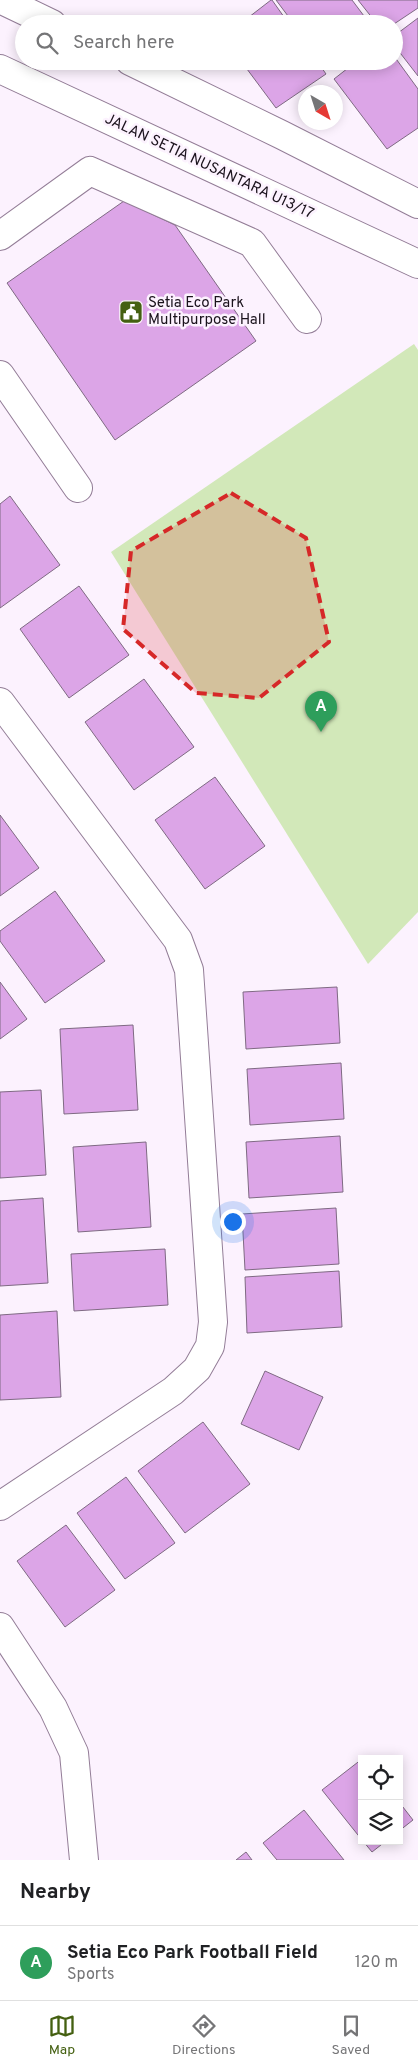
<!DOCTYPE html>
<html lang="en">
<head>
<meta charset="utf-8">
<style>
	:root { --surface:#fff; --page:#f6f6f6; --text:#202124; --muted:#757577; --line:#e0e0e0; --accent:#446011 }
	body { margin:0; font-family:Overpass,sans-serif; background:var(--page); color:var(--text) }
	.controls { position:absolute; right:15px; bottom:15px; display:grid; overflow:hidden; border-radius:0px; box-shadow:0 2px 12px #0003 }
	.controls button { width:45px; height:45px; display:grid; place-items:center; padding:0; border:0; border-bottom:1px solid var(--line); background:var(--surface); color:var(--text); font:25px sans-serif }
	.compass { position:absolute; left:298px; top:85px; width:45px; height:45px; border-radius:50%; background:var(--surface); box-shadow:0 2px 12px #0003; rotate:141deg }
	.you { position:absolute; left:232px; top:1221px; width:18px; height:18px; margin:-12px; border:4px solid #fff; border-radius:50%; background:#1a73e8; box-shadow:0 0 0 8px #1a73e833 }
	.badge { display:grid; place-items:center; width:32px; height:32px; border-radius:50%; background:var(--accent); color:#fff; font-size:16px; font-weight:700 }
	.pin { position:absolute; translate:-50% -41px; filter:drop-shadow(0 1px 2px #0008) }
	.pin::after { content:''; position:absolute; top:26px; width:18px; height:15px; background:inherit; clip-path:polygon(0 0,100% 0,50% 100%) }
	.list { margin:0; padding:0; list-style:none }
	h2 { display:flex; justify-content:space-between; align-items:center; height:65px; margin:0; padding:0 20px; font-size:21px }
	h2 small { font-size:16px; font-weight:400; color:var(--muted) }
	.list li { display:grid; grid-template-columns:32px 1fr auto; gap:15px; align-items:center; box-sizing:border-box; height:75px; padding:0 20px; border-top:1px solid var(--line) }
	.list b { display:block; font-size:19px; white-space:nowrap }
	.list p { margin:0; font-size:16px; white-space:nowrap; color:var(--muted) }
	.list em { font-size:16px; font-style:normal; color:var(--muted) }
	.icon { flex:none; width:28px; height:28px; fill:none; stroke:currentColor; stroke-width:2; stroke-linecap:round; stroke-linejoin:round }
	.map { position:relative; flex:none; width:418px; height:1860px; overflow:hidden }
	.search { position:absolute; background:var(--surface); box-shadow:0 2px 12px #0003; left:15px; right:15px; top:15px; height:55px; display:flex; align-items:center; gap:12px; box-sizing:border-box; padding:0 18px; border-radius:28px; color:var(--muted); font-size:19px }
	.sheet { height:140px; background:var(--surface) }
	nav { display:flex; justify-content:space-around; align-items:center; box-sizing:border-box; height:70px; border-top:1px solid var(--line); background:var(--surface); font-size:14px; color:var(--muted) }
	nav a { display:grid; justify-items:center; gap:2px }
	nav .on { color:var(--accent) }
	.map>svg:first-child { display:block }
	.green { fill:#d2e8b9 }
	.building { fill:#dca5e7; stroke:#7f6a83 }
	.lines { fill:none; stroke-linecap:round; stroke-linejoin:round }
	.minor-casing { stroke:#937d97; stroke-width:30 }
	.major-casing { stroke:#937d97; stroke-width:30 }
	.minor { stroke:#fff; stroke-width:28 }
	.major { stroke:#fff; stroke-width:28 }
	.marked { fill:#d62828; fill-opacity:0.2; stroke:#d62828; stroke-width:4; stroke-dasharray:10 6; stroke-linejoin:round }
	.labels { text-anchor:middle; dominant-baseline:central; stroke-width:5; stroke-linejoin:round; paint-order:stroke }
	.street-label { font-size:15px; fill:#1a121c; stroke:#fcf2fe }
	.poi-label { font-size:15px; fill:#1a121c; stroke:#fcf2fe; text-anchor:start }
</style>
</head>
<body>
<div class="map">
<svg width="418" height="1860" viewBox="0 0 418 1860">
	<rect width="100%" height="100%" fill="#fcf2fe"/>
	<polygon class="green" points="414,344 418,350 418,912 368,964 111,552"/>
	<g class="building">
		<polygon points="272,0 289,24 240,24 271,0"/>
		<polygon points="276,0 352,0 370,24 294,24"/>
		<polygon points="358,0 418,0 418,8 394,24 377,24"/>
		<polygon points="418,18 418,76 394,45 394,36"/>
		<polygon points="394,56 418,89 418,128 387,149 334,79 357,61 394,61"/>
		<polygon points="241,61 317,61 326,74 276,108"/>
		<polygon points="322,61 338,61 328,68"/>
		<polygon points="124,201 175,225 256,341 115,440 7,283"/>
		<polygon points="10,496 60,565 0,608 0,504"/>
		<polygon points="79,586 129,655 69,698 20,629"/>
		<polygon points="144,679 194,747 134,790 85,722"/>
		<polygon points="215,777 265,846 205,889 155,820"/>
		<polygon points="0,815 39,868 0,896"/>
		<polygon points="55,891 105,961 45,1003 0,941 0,931"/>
		<polygon points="0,982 27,1019 0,1039"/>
		<polygon points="337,987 340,1043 246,1049 243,992"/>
		<polygon points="133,1025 138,1110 64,1114 60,1029"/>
		<polygon points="341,1063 344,1119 250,1125 247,1069"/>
		<polygon points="41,1090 46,1175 0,1178 0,1092"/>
		<polygon points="340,1136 343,1192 249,1198 246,1142"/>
		<polygon points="146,1142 151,1227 78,1232 73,1147"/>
		<polygon points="43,1198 48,1283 0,1286 0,1201"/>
		<polygon points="336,1208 339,1264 245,1270 242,1214"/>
		<polygon points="165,1249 168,1305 74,1311 71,1254"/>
		<polygon points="339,1271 342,1327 247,1333 245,1277"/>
		<polygon points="57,1311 61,1397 0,1400 0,1315"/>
		<polygon points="265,1371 323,1397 299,1450 241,1424"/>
		<polygon points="203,1422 250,1484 185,1533 138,1471"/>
		<polygon points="126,1477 175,1543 125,1579 77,1513"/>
		<polygon points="66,1525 115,1590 65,1627 17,1561"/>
		<polygon points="362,1759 362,1840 322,1790"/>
		<polygon points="399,1802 413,1820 399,1831"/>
		<polygon points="304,1810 344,1860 277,1860 263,1843"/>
		<polygon points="363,1841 386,1841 372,1852"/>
		<polygon points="246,1852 252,1860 236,1860"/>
	</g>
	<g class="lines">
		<g class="minor-casing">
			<g id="minor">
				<polyline points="0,236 90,171 252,243 307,319"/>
				<polyline points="0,375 78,488"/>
				<polyline points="0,702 178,940 189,970 213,1322 210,1346 197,1369 173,1391 0,1506"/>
				<polyline points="0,1627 53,1708 74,1753 84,1860"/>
			</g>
		</g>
		<g class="major-casing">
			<g id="major">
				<polyline points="2,0 52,24"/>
				<polyline points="130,61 282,135 418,204"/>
				<polyline points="0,69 418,264"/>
			</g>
		</g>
		<use href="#minor" class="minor"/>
		<use href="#major" class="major"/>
	</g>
	<path class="marked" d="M231 493 306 538 329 642 259 698 196 693 123 629 131 551Z"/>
	<defs>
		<g id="civic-square" transform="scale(1.25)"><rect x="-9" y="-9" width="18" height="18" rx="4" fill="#446011" stroke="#fcf2fe"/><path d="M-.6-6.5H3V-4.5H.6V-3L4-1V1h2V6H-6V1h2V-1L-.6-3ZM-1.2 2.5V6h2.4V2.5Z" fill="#fff"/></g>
	</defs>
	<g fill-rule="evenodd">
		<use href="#civic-square" x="131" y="312"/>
	</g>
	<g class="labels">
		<g class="street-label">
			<text transform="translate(209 167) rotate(25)">JALAN SETIA NUSANTARA U13/17</text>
		</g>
		<g class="poi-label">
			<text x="148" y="303">Setia Eco Park<tspan x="148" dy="17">Multipurpose Hall</tspan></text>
		</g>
	</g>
</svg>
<div class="controls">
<button><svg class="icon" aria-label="locate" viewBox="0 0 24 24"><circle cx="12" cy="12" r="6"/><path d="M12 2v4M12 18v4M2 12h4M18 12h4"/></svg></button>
<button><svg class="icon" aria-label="layers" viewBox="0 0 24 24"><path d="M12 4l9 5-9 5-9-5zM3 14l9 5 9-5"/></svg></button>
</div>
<svg class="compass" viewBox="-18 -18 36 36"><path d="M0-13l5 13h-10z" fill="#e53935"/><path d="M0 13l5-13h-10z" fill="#757577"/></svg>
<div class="you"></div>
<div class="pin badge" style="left:321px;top:732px;background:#2e9e5b">A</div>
<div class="search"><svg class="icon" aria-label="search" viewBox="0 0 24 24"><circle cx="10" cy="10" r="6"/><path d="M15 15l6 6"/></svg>Search here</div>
</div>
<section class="sheet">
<h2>Nearby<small></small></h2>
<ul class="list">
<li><span class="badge" style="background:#2e9e5b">A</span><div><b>Setia Eco Park Football Field</b><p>Sports</p></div><em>120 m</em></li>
</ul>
</section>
<nav>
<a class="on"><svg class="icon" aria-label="map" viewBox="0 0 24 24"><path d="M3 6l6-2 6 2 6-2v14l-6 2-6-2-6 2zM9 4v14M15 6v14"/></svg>Map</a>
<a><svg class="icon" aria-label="directions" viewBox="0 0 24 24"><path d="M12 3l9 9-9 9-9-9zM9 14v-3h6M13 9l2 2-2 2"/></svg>Directions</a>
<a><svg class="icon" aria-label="saved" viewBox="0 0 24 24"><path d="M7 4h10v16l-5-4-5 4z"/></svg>Saved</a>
</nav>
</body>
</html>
